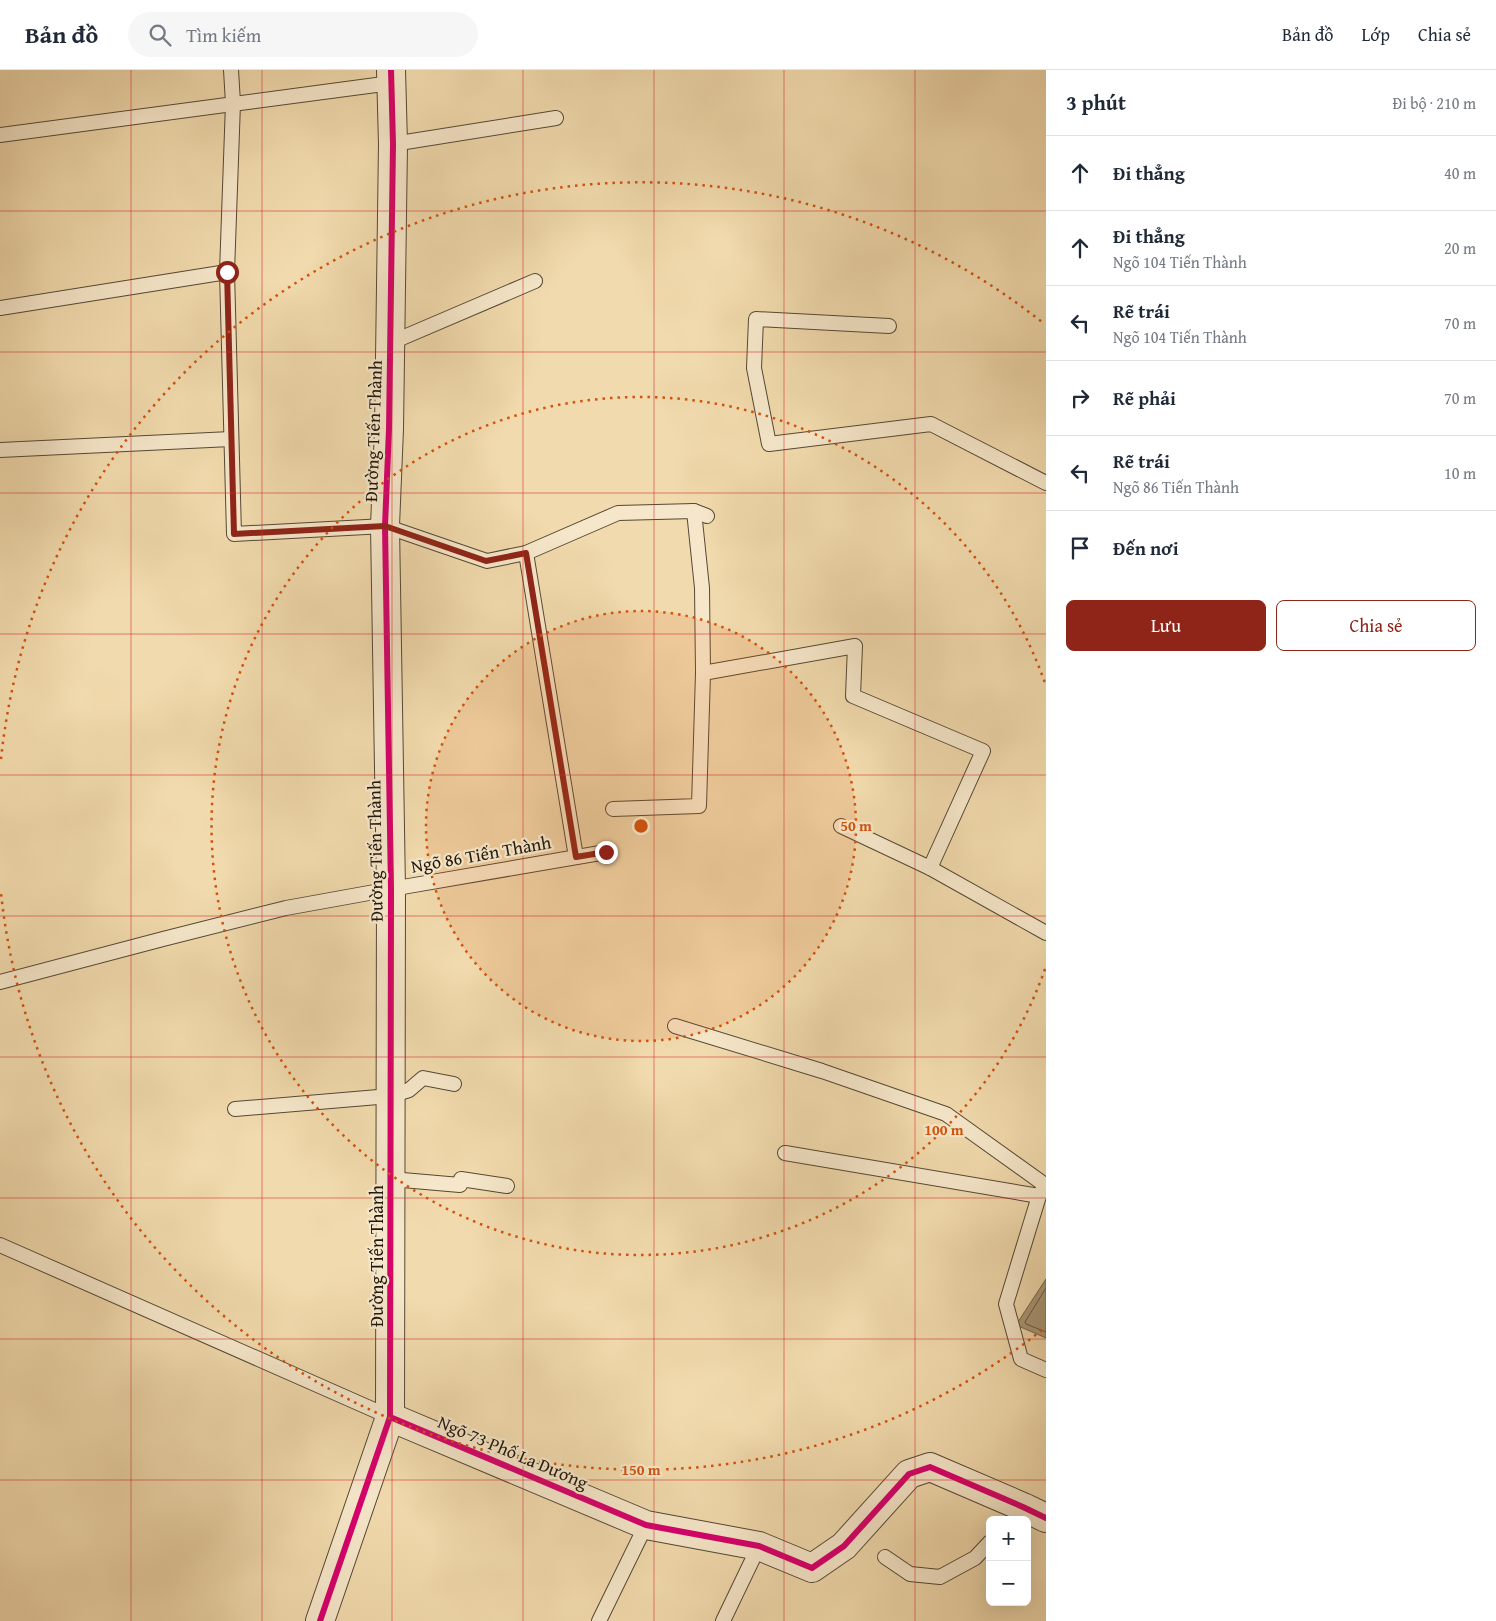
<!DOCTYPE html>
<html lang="vi">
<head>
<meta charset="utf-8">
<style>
	:root { --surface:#fff; --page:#f6f6f7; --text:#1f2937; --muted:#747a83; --line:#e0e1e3; --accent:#8f2418 }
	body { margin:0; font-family:"Gentium Book Plus",serif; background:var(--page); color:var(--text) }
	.controls { position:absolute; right:15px; bottom:15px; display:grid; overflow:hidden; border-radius:8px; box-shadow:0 5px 20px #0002 }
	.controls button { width:45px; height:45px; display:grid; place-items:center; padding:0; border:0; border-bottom:1px solid var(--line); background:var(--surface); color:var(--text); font:25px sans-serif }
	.stop { position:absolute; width:15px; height:15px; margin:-11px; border:4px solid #8f2418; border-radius:50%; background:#fff }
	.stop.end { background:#8f2418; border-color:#fff; box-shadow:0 1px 5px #0008 }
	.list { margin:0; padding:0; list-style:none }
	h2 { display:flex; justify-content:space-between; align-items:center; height:65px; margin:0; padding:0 20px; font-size:21px }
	h2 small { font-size:16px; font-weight:400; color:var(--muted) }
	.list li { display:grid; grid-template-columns:32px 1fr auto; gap:15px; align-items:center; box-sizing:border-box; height:75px; padding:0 20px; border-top:1px solid var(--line) }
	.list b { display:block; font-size:19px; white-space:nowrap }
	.list p { margin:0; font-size:16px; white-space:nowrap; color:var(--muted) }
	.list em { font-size:16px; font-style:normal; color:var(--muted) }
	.actions { display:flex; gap:10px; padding:15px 20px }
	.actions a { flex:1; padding:11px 0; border:1px solid var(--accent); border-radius:8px; text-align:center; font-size:18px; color:var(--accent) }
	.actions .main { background:var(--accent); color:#fff }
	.icon { flex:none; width:28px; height:28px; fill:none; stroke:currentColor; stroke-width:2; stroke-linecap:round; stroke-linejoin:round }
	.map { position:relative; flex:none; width:1046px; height:1551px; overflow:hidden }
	header { display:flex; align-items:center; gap:30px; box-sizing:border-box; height:70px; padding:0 25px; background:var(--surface); border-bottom:1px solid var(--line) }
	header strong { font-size:24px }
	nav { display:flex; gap:28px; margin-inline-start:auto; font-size:18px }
	.search { width:350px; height:45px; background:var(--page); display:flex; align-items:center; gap:12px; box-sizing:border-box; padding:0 18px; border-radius:28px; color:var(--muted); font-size:19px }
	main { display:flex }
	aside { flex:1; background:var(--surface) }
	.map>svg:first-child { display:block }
	.water { fill:#aa9876; stroke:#73644c }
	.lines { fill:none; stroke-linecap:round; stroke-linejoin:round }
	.shore { stroke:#665841; stroke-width:1 }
	.lane-casing { stroke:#554834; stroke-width:16 }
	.street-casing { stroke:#554834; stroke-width:30 }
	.lane { stroke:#f6e7ca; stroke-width:14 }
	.street { stroke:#f6e7ca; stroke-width:28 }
	.cycleway-casing { stroke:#f6e7ca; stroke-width:9 }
	.cycleway { stroke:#d6006c; stroke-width:6 }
	.route { stroke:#8f2418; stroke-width:6 }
	.grid { fill:none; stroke:#d62828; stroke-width:1; stroke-opacity:0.55 }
	.ring { fill:none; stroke:#d4520c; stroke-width:2.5; stroke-dasharray:2.5 5 }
	.labels { text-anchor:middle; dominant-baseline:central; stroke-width:4.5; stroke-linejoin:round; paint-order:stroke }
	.street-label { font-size:18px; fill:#21170c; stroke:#f6e7ca }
	.centre { fill:#d4520c; stroke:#f6e7ca; stroke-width:2.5 }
	.ring-label { font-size:15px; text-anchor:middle; font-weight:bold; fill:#d4520c; stroke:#f6e7ca; stroke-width:4.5; stroke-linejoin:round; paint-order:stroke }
</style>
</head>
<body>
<header>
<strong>Bản đồ</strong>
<div class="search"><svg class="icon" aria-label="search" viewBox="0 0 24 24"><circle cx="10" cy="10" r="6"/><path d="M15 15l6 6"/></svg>Tìm kiếm</div>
<nav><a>Bản đồ</a><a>Lớp</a><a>Chia sẻ</a></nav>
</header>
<main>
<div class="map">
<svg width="1046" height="1551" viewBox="0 0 1046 1551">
	<rect width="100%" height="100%" fill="#f1daad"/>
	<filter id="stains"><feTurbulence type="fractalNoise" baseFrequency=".004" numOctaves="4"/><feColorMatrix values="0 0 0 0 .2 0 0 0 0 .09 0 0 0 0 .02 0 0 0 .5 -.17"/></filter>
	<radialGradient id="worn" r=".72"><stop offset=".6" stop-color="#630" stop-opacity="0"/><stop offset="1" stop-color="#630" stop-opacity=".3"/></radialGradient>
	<polygon class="water" points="1046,1209 1046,1268 1016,1255"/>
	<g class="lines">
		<polyline class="shore" points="1046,1218 1025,1252 1026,1254 1046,1262"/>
		<g class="lane-casing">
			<g id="lane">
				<polyline points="231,0 233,33 227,202 234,464 385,456 487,491 526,483 618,443 694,441 707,446"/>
				<polyline points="0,65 391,13"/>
				<polyline points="393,74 556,48"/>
				<polyline points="0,238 227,202"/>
				<polyline points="889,256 756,249 754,298 769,374 931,354 1046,413"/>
				<polyline points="390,273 535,211"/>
				<polyline points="0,380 231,369"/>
				<polyline points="526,483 576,787"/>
				<polyline points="703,603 855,576 853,626 983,681 930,798"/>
				<polyline points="613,739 699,736 703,603 702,518 694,441"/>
				<polyline points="841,756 930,798 1046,863"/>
				<polyline points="0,912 163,869 286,838 391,819 606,782"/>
				<polyline points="675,956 822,1001 946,1044 1045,1115"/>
				<polyline points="235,1039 390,1026 409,1020 423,1008 454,1014"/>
				<polyline points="785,1083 1039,1126"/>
				<polyline points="391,1109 460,1115 461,1109 507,1116"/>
				<polyline points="1043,1119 1039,1126 1006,1234 1021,1289 1046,1300"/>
				<polyline points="0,1175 390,1347"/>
				<polyline points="885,1487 910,1504 940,1507 975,1488 990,1472"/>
				<polyline points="599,1551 646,1455"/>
				<polyline points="723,1551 759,1476"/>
			</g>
		</g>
		<g class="street-casing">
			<g id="street">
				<polyline points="390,1347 646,1455 759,1476 812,1498 844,1476 909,1404 930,1397 1023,1437 1046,1448"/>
				<polyline points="320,1551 390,1347 391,819 385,456 389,359 393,74 391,0"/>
			</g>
		</g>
		<use href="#lane" class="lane"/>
		<use href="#street" class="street"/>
		<g class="cycleway-casing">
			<g id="cycleway">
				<polyline points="390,1347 646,1455 759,1476 812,1498 844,1476 909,1404 930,1397 1023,1437 1046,1448"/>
				<polyline points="320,1551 390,1347 391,819 385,456 389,359 393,74 391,0"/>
			</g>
		</g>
		<use href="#cycleway" class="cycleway"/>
	</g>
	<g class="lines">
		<polyline class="route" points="227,202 234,464 385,456 486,491 526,483 576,787 606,782"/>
	</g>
	<path class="grid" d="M131 0V1551M262 0V1551M392 0V1551M523 0V1551M654 0V1551M784 0V1551M915 0V1551M0 141H1046M0 282H1046M0 423H1046M0 564H1046M0 705H1046M0 846H1046M0 987H1046M0 1128H1046M0 1269H1046M0 1410H1046"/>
	<circle cx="641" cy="756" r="215" fill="#d4520c" fill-opacity=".12"/>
	<g class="ring">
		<circle cx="641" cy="756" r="215"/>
		<path d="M1045 899A429 429 0 1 1 1045 613"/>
		<path d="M1042 1260A644 644 0 0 1 1 823M1 689A644 644 0 0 1 1042 252"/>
	</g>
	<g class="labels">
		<g class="street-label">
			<text transform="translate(373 361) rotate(-88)">Đường Tiến Thành</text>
			<text transform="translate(375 781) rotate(-91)">Đường Tiến Thành</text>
			<text transform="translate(481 784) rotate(-10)">Ngõ 86 Tiến Thành</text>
			<text transform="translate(376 1186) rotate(-90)">Đường Tiến Thành</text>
			<text transform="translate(513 1382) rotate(23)">Ngõ 73 Phố La Dương</text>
		</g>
	</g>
	<circle cx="641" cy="756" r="8" class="centre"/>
	<g class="ring-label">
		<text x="856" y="761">50 m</text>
		<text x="944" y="1065">100 m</text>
		<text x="641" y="1405">150 m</text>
	</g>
	<rect width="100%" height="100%" filter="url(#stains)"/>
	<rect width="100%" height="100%" fill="url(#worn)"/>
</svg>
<div class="controls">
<button>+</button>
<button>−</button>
</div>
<div class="stop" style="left:227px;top:202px"></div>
<div class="stop end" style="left:606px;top:782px"></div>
</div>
<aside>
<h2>3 phút<small>Đi bộ · 210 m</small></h2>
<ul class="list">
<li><svg class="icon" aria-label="ahead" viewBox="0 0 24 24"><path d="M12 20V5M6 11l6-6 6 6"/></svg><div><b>Đi thẳng</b></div><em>40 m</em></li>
<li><svg class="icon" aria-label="ahead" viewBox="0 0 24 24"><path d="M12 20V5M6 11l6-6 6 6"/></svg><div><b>Đi thẳng</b><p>Ngõ 104 Tiến Thành</p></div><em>20 m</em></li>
<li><svg class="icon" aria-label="left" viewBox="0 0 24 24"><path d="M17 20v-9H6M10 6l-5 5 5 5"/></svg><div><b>Rẽ trái</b><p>Ngõ 104 Tiến Thành</p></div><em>70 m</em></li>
<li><svg class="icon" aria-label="right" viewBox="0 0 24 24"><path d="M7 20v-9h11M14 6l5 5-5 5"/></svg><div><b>Rẽ phải</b></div><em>70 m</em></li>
<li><svg class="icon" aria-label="left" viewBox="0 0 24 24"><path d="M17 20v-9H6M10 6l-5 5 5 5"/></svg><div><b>Rẽ trái</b><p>Ngõ 86 Tiến Thành</p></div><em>10 m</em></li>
<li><svg class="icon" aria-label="arrive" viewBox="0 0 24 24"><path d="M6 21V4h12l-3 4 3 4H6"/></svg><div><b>Đến nơi</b></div></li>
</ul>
<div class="actions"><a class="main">Lưu</a><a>Chia sẻ</a></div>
</aside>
</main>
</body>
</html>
